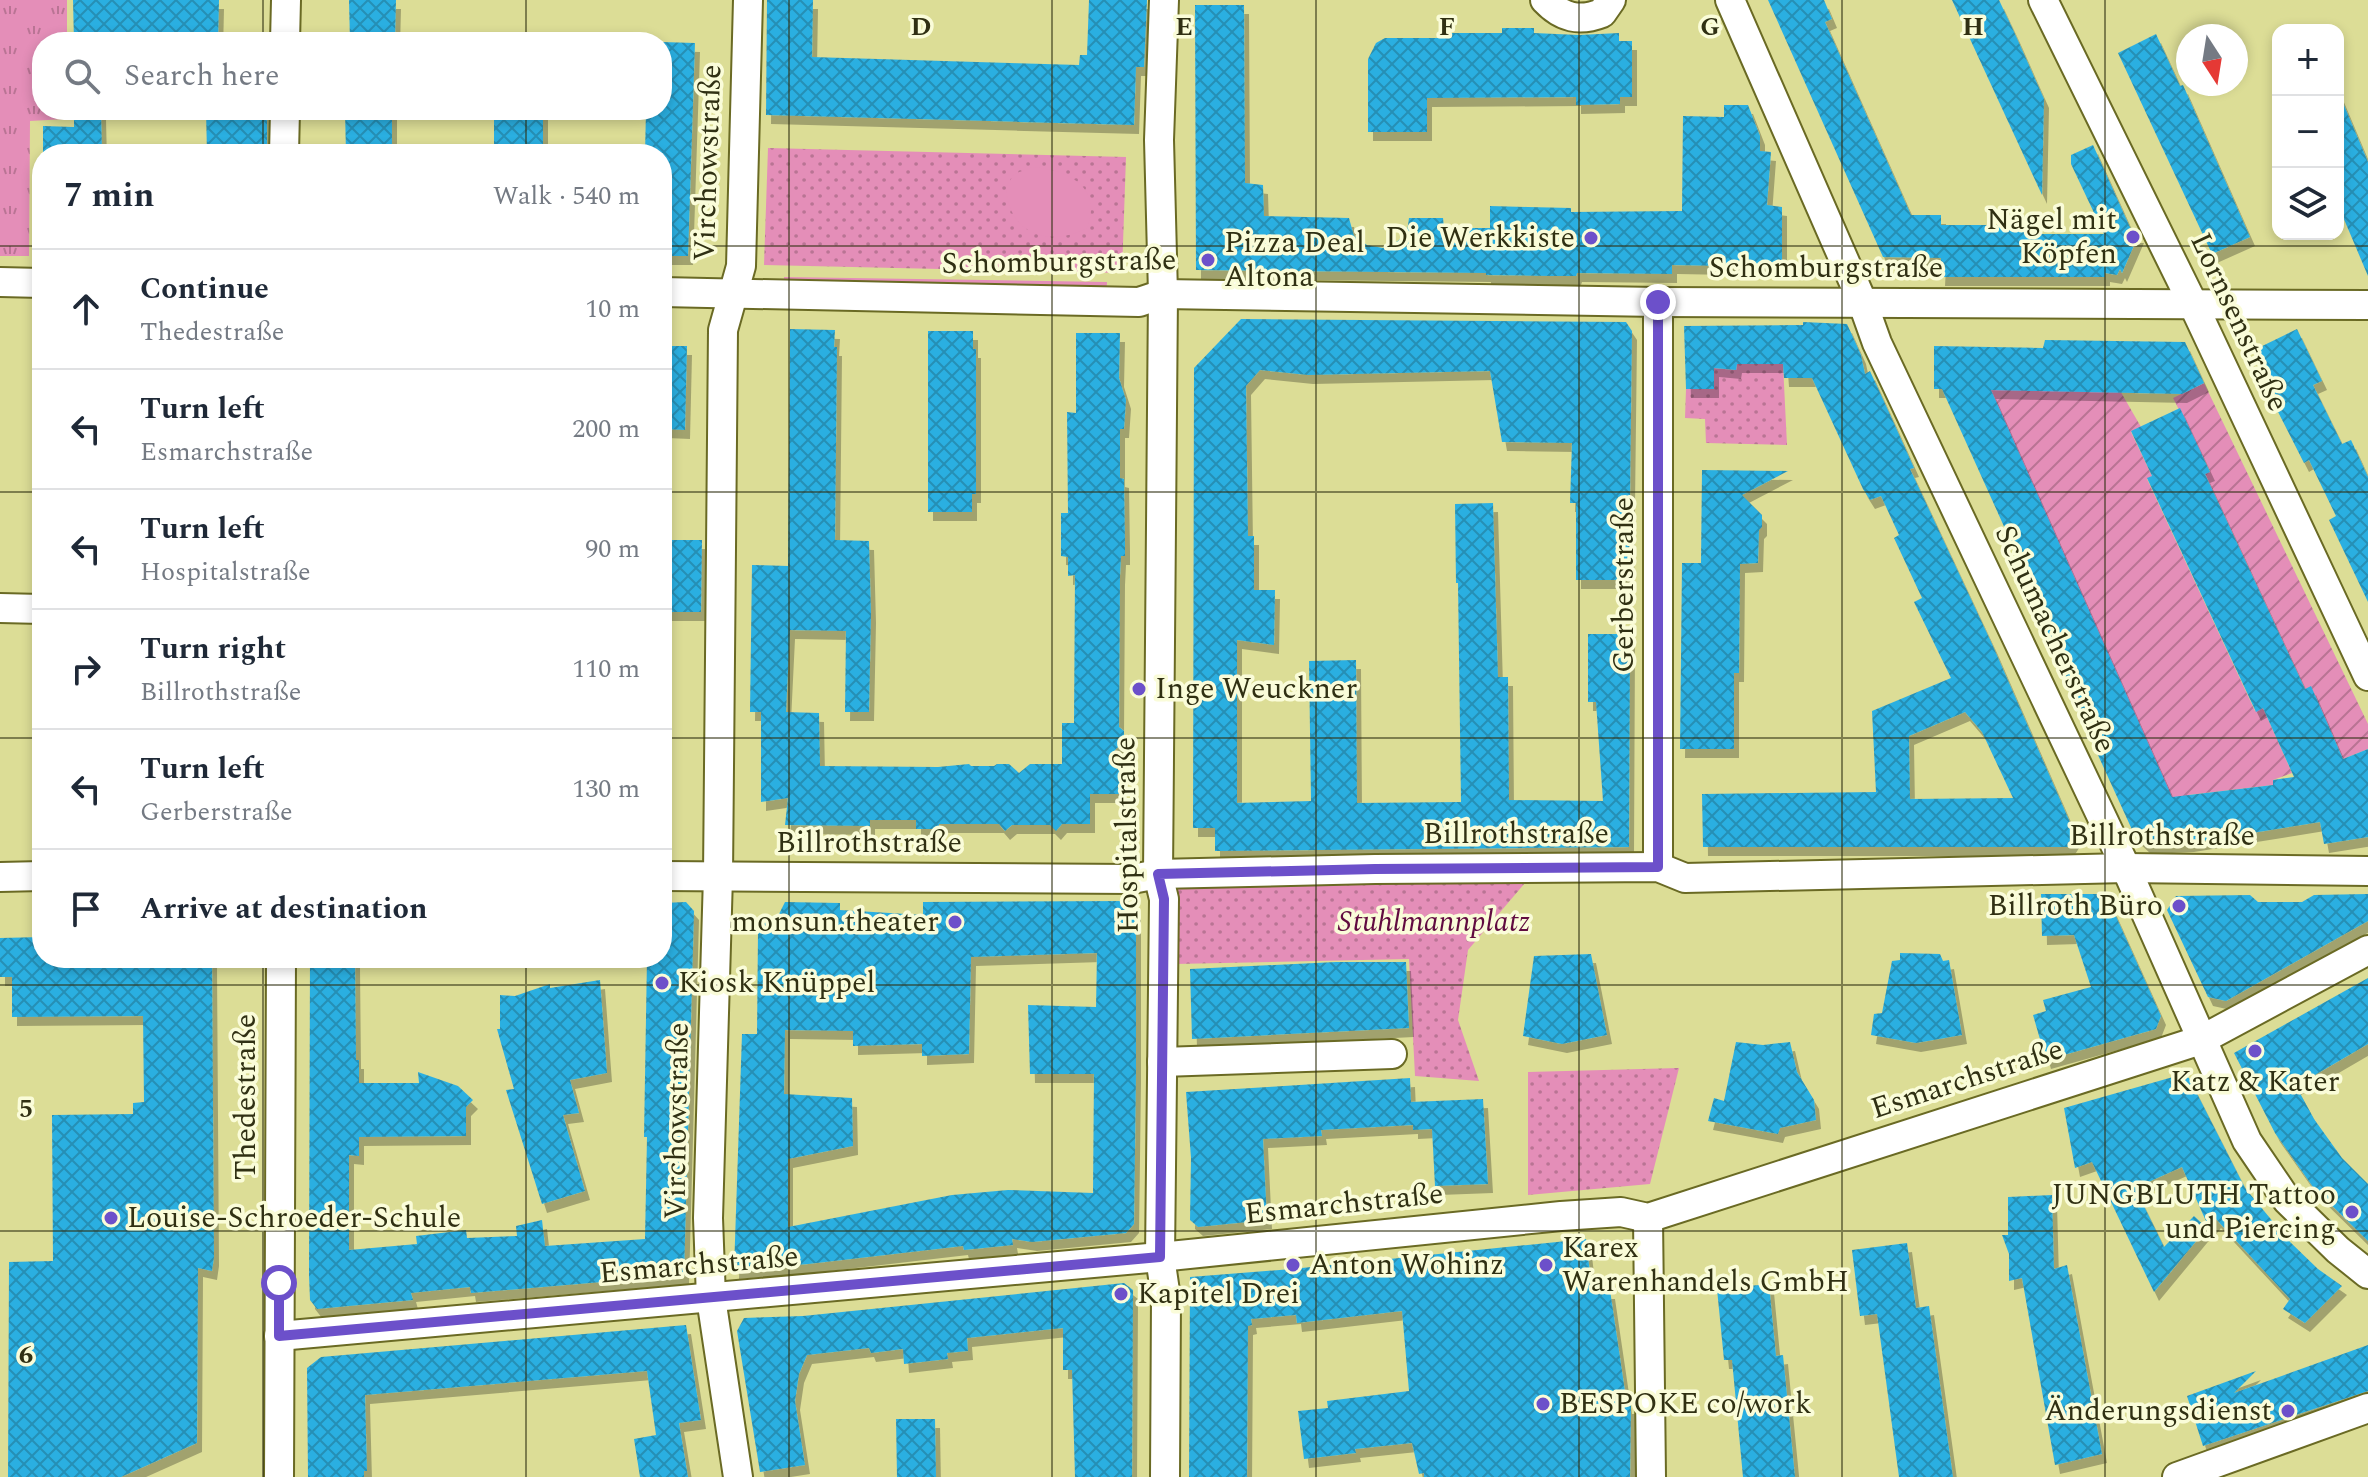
<!DOCTYPE html>
<html lang="en">
<head>
<meta charset="utf-8">
<style>
	:root { --surface:#fff; --page:#f2f2f3; --text:#1f2937; --muted:#747a83; --line:#e0e1e3 }
	body { margin:0; font-family:Spectral,serif; background:var(--page); color:var(--text) }
	.controls { position:absolute; right:24px; top:24px; display:grid; overflow:hidden; border-radius:16px; box-shadow:0 4px 12px #0003 }
	.controls button { width:72px; height:72px; display:grid; place-items:center; padding:0; border:0; border-bottom:2px solid var(--line); background:var(--surface); color:var(--text); font:40px sans-serif }
	.compass { position:absolute; left:2176px; top:24px; width:72px; height:72px; border-radius:50%; background:var(--surface); box-shadow:0 4px 12px #0003; rotate:168deg }
	.stop { position:absolute; width:24px; height:24px; margin:-18px; border:6px solid #6c50ca; border-radius:50%; background:#fff }
	.stop.end { background:#6c50ca; border-color:#fff; box-shadow:0 2px 8px #0008 }
	.list { margin:0; padding:0; list-style:none }
	h2 { display:flex; justify-content:space-between; align-items:center; height:104px; margin:0; padding:0 32px; font-size:34px }
	h2 small { font-size:26px; font-weight:400; color:var(--muted) }
	.list li { display:grid; grid-template-columns:52px 1fr auto; gap:24px; align-items:center; box-sizing:border-box; height:120px; padding:0 32px; border-top:2px solid var(--line) }
	.list b { display:block; font-size:30px; white-space:nowrap }
	.list p { margin:0; font-size:26px; white-space:nowrap; color:var(--muted) }
	.list em { font-size:26px; font-style:normal; color:var(--muted) }
	.icon { flex:none; width:44px; height:44px; fill:none; stroke:currentColor; stroke-width:2; stroke-linecap:round; stroke-linejoin:round }
	.map { position:relative; flex:none; width:2368px; height:1477px; overflow:hidden }
	.search { position:absolute; background:var(--surface); box-shadow:0 4px 12px #0003; left:32px; top:32px; width:640px; height:88px; display:flex; align-items:center; gap:20px; box-sizing:border-box; padding:0 28px; border-radius:32px; color:var(--muted); font-size:30px }
	.panel { position:absolute; background:var(--surface); box-shadow:0 4px 12px #0003; left:32px; top:144px; width:640px; height:824px; border-radius:32px }
	.map>svg:first-child { display:block }
	.grass { fill:url(#grass-tufts) }
	.park { fill:url(#park-dots) }
	.garden { fill:url(#garden-furrows) }
	.pitch { fill:#e48eb8 }
	.building { fill:url(#building-cross-hatch); fill-rule:evenodd; filter:url(#shadow) }
	.lines { fill:none; stroke-linecap:round; stroke-linejoin:round }
	.street-casing { stroke:#6a6a24; stroke-width:32 }
	.street { stroke:#fff; stroke-width:28 }
	.route { stroke:#6c50ca; stroke-width:10 }
	.grid { fill:none; stroke:#303013; stroke-width:2; stroke-opacity:0.55 }
	.poi-dot { fill:#6c50ca; stroke:#fafcd9; stroke-width:3 }
	.labels { text-anchor:middle; dominant-baseline:central; stroke-width:7; stroke-linejoin:round; paint-order:stroke }
	.street-label { font-size:30px; fill:#303013; stroke:#fafcd9 }
	.poi-label { font-size:30px; fill:#303013; stroke:#fafcd9; text-anchor:start }
	.park-label { font-size:30px; font-style:italic; fill:#610b40; stroke:#fafcd9 }
	.grid-label { font-size:26px; text-anchor:middle; font-weight:bold; fill:#303013; stroke:#fafcd9; stroke-width:7; stroke-linejoin:round; paint-order:stroke }
</style>
</head>
<body>
<div class="map">
<svg width="2368" height="1477" viewBox="0 0 2368 1477">
	<defs>
		<pattern id="grass-tufts" width="24" height="20" patternUnits="userSpaceOnUse" patternTransform="scale(2)"><rect width="24" height="20" fill="#e48eb8"/><path d="M3 7l-1-3M5 7V3M7 7l1-3M15 17l-1-3M17 17v-4M19 17l1-3" fill="none" stroke="#b97494"/></pattern>
		<pattern id="park-dots" width="8" height="8" patternUnits="userSpaceOnUse" patternTransform="scale(2)"><rect width="8" height="8" fill="#e48eb8"/><path d="M2 2h.1M6 6h.1" fill="none" stroke="#b97494" stroke-width="1.8" stroke-linecap="round"/></pattern>
		<pattern id="garden-furrows" width="10" height="10" patternUnits="userSpaceOnUse" patternTransform="scale(2)"><rect width="10" height="10" fill="#e48eb8"/><path d="M-1 1l2-2M0 10L10 0M9 11l2-2" fill="none" stroke="#b97494"/></pattern>
		<pattern id="building-cross-hatch" width="8" height="8" patternUnits="userSpaceOnUse" patternTransform="scale(2)"><rect width="8" height="8" fill="#2cafe1"/><path d="M0 0l8 8M0 8l8-8" fill="none" stroke="#268fb5"/></pattern>
		<filter id="shadow"><feDropShadow dx="5" dy="9" stdDeviation="0" flood-color="#0004"/></filter>
	</defs>
	<rect width="100%" height="100%" fill="#dcdd96"/>
	<g class="grass">
		<polygon points="0,0 67,0 67,42 42,42 42,110 66,110 66,119 30,121 29,256 0,256"/>
		<polygon points="784,277 1107,282 1106,297 783,292"/>
	</g>
	<g class="park">
		<polygon points="768,148 1126,157 1122,273 764,265"/>
		<polygon points="1737,364 1783,364 1787,445 1706,443 1705,419 1685,418 1686,389 1714,389 1714,368 1736,370"/>
		<polygon points="1530,877 1468,950 1458,1020 1479,1081 1415,1076 1409,959 1175,964 1174,881"/>
		<polygon points="1679,1068 1650,1184 1528,1195 1528,1072"/>
	</g>
	<g class="garden">
		<polygon points="2111,375 2141,427 2131,432 2152,476 2147,479 2255,711 2263,708 2292,773 2273,780 2273,785 2188,795 2187,800 2166,798 1986,384"/>
		<polygon points="2204,383 2368,724 2368,749 2343,759 2311,687 2305,689 2205,474 2210,471 2173,398"/>
	</g>
	<path class="pitch" d="M1033 167C1068 170 1103 187 1087 228 1049 248 1008 234 1006 187L1014 174Z"/>
	<g class="building">
		<polygon points="73,0 219,0 218,42 74,42"/>
		<polygon points="349,0 396,0 395,38 391,38 391,42 350,42"/>
		<polygon points="767,0 813,0 812,57 1079,65 1080,55 1087,55 1089,0 1147,0 1144,67 1136,67 1134,125 766,115"/>
		<polygon points="1768,0 1824,0 1832,19 1825,22 1911,215 1941,215 1941,225 2042,225 2042,234 2104,234 2071,164 2071,155 2093,145 2133,234 2139,234 2122,273 2120,269 2117,275 2105,273 2105,277 1940,277 1941,258 1883,257"/>
		<polygon points="1952,0 1999,0 2015,34 2044,99 2042,195"/>
		<polygon points="1195,5 1244,5 1245,183 1263,185 1264,216 1349,218 1354,236 1367,245 1383,248 1398,241 1407,232 1409,218 1443,218 1444,228 1490,228 1490,206 1571,208 1571,212 1682,211 1683,116 1724,117 1724,105 1748,105 1760,136 1760,151 1771,152 1767,205 1782,207 1782,267 1672,265 1672,274 1577,273 1576,276 1551,276 1486,275 1486,273 1196,270"/>
		<polygon points="1502,28 1534,28 1534,33 1579,35 1619,33 1619,41 1632,41 1632,97 1620,97 1620,104 1576,105 1576,97 1427,98 1427,132 1368,132 1368,59 1376,43 1385,38 1443,38 1442,33 1502,33"/>
		<polygon points="2156,34 2180,86 2183,85 2250,237 2212,254 2118,53"/>
		<polygon points="662,42 695,43 688,256 662,256 662,154 645,154 646,110 662,110"/>
		<polygon points="2338,91 2368,162 2368,276 2338,205"/>
		<polygon points="74,110 101,110 102,152 43,154 43,126 74,127"/>
		<polygon points="206,110 267,110 267,154 207,154"/>
		<polygon points="345,110 392,110 392,154 346,154"/>
		<rect x="494" y="110" width="49" height="44"/>
		<polygon points="1241,319 1626,322 1632,331 1629,580 1576,580 1576,503 1570,503 1572,443 1502,442 1490,371 1308,375 1260,370 1246,386 1248,536 1254,536 1254,590 1275,590 1274,645 1237,640 1237,803 1311,801 1309,661 1356,660 1357,803 1461,802 1458,583 1456,583 1455,504 1493,503 1498,677 1508,677 1509,800 1603,801 1596,702 1588,702 1588,634 1630,634 1629,847 1215,851 1215,828 1193,828 1194,368"/>
		<path d="M1803 322 1847 324 1861 355 1865 374 1870 371 1892 419 1914 468 1910 469 1992 644 2076 836 2069 847H1703L1702 794 1876 792 1872 711 1951 678 1914 602 1922 598 1894 538 1899 535 1881 496 1870 500 1863 489 1812 378H1784L1783 364H1737L1736 370 1714 368V389H1686L1684 326 1803 325ZM1965 712 1982 732 2013 798 1910 799 1909 736Z"/>
		<polygon points="790,329 835,330 834,347 837,347 835,540 869,541 871,614 869,712 845,712 846,631 790,630 786,712 819,713 820,766 938,767 969,764 971,766 994,766 997,764 1009,764 1019,773 1030,764 1062,764 1062,723 1074,723 1075,575 1068,576 1068,557 1061,556 1061,513 1068,513 1067,412 1076,413 1076,333 1120,333 1119,378 1126,400 1124,429 1120,429 1120,478 1124,479 1125,543 1125,556 1121,556 1120,576 1119,727 1124,731 1124,741 1113,752 1126,764 1120,771 1120,794 1090,794 1090,824 1062,824 1056,831 1050,825 1012,825 1005,831 999,824 939,824 939,829 916,829 916,820 870,820 870,826 785,825 788,798 761,802 761,712 750,712 752,565 788,566"/>
		<polygon points="2297,329 2322,381 2313,385 2342,444 2351,440 2368,477 2368,602 2329,520 2336,516 2309,460 2304,463 2274,404 2279,402 2254,350"/>
		<polygon points="928,331 973,331 973,349 976,349 976,494 972,494 972,512 928,512"/>
		<polygon points="2045,340 2185,342 2204,383 2182,394 1991,390 2172,797 2273,785 2273,780 2294,777 2263,708 2256,712 2147,478 2152,476 2131,431 2180,408 2210,472 2205,474 2305,689 2311,686 2343,759 2368,749 2368,837 2324,844 2320,822 2189,843 2146,845 2134,834 2040,628 2048,624 1942,389 1934,389 1934,346 2043,348"/>
		<polygon points="662,346 687,346 685,430 662,429"/>
		<polygon points="1702,470 1788,471 1742,495 1762,515 1762,527 1759,530 1758,563 1740,564 1739,673 1734,673 1734,749 1680,749 1682,563 1701,563"/>
		<polygon points="665,540 702,540 701,612 662,612 662,552 664,552"/>
		<polygon points="2041,894 2099,894 2109,901 2161,1016 2156,1029 2046,1060 2033,1015 2046,1011 2043,1000 2091,987 2074,935 2042,936"/>
		<polygon points="2368,894 2368,921 2226,1001 2208,997 2167,910 2176,896 2250,895 2258,902 2302,902 2314,895"/>
		<path d="M1128 901 1136 909V1074L1134 1224 1126 1233 1032 1242 1012 1239 1013 1245 964 1250 963 1246 808 1264 734 1270 742 1034H757L758 932 762 924 777 918 785 902 840 903V910L923 915V902ZM1097 953 1096 1007 1028 1005 1030 1074H1094L1093 1193 1008 1190 952 1195 788 1227V1159L853 1146 852 1098 784 1094 785 1030 853 1031V1046L922 1044V1056L969 1054 971 957Z"/>
		<polygon points="686,902 694,911 684,1275 471,1293 470,1287 411,1293 413,1300 317,1309 310,1300 309,1275 310,958 355,958 356,1060 359,1060 359,1083 419,1083 418,1072 458,1086 473,1100 466,1107 466,1136 359,1137 359,1156 349,1155 349,1250 417,1244 416,1236 466,1230 467,1238 517,1236 516,1226 542,1220 545,1246 645,1239 647,1137 644,1137 647,958 662,958 662,903"/>
		<polygon points="42,937 42,958 212,958 214,1257 212,1271 198,1268 197,1443 121,1477 8,1477 9,1262 53,1261 52,1115 133,1114 133,1103 144,1102 143,1016 12,1017 12,977 0,977 0,938"/>
		<polygon points="1900,953 1940,954 1943,961 1949,960 1962,1035 1916,1043 1871,1035 1874,1014 1882,1013 1892,961 1900,960"/>
		<polygon points="1591,954 1607,1035 1562,1044 1523,1036 1534,956"/>
		<polygon points="1336,962 1406,962 1409,1028 1192,1039 1190,969"/>
		<polygon points="2368,978 2368,1044 2296,1086 2314,1119 2342,1158 2368,1184 2368,1241 2313,1187 2275,1133 2234,1053"/>
		<polygon points="600,980 607,1073 570,1080 579,1113 563,1115 585,1191 542,1204 506,1090 514,1089 497,1029 500,1029 500,995 515,996 550,984 550,988"/>
		<polygon points="1736,1042 1763,1045 1790,1042 1797,1072 1814,1100 1816,1120 1780,1128 1778,1134 1708,1121 1714,1098 1724,1101"/>
		<polygon points="2180,1075 2189,1078 2245,1188 2289,1241 2318,1269 2342,1286 2305,1323 2283,1309 2290,1299 2216,1219 2209,1228 2182,1167 2135,1188 2164,1247 2194,1216 2207,1228 2154,1292 2092,1162 2075,1168 2064,1108"/>
		<polygon points="1410,1078 1411,1102 1483,1099 1488,1184 1435,1186 1432,1129 1413,1130 1413,1125 1321,1130 1322,1136 1263,1139 1267,1220 1198,1227 1190,1220 1191,1158 1186,1092"/>
		<polygon points="2052,1195 2054,1269 2067,1265 2102,1454 2055,1465 2022,1278 2009,1281 2009,1254 2002,1235 2008,1235 2008,1197"/>
		<polygon points="1586,1239 1592,1290 1610,1290 1627,1405 1631,1405 1630,1477 1424,1477 1424,1473 1419,1474 1412,1443 1355,1449 1356,1453 1304,1459 1298,1411 1328,1408 1327,1401 1409,1391 1402,1311 1297,1323 1296,1315 1251,1319 1252,1325 1248,1326 1247,1477 1189,1477 1190,1277 1292,1269"/>
		<polygon points="1907,1243 1916,1308 1929,1306 1953,1477 1899,1477 1877,1314 1860,1316 1852,1250"/>
		<polygon points="1124,1283 1133,1290 1132,1477 1075,1477 1072,1370 1063,1370 1063,1328 967,1338 968,1351 947,1353 948,1359 904,1364 903,1349 871,1353 869,1348 807,1355 799,1374 795,1401 805,1465 760,1472 737,1331 744,1318 803,1316"/>
		<polygon points="1769,1284 1776,1356 1783,1355 1795,1477 1743,1477 1732,1360 1724,1360 1717,1289"/>
		<polygon points="686,1325 701,1420 679,1423 688,1477 640,1477 634,1439 656,1435 647,1371 365,1395 367,1471 364,1471 364,1477 308,1477 307,1368 321,1357"/>
		<polygon points="2368,1345 2368,1391 2203,1446 2187,1396 2256,1371 2234,1393"/>
		<polygon points="896,1419 935,1419 936,1477 897,1477"/>
	</g>
	<g class="lines">
		<g class="street-casing">
			<g id="street">
				<polyline points="1164,0 1159,140 1163,294 1158,874 1164,899 1160,1257 1166,1298 1165,1477"/>
				<path d="M1545 0C1562 18 1579 22 1602 13L1611 0"/>
				<polyline points="1730,0 1862,301 1877,343 2126,868 2247,1141 2287,1200 2338,1250 2368,1274"/>
				<polyline points="2043,0 2193,304 2368,676"/>
				<polyline points="285,42 286,0"/>
				<polyline points="284,154 285,110"/>
				<polyline points="0,282 42,283"/>
				<polyline points="662,292 1139,302 1163,294 1658,302 2368,305"/>
				<polyline points="0,608 42,609"/>
				<polyline points="1658,867 1658,302"/>
				<polyline points="662,876 1132,879 1158,874 1375,869 1658,867 1685,878 2126,868 2368,871"/>
				<polyline points="0,877 42,876"/>
				<polyline points="1162,1062 1392,1054"/>
				<polyline points="1648,1218 1651,1477"/>
				<polyline points="279,1336 1160,1257 1561,1216 1621,1212 1648,1218 2201,1040 2368,950"/>
				<polyline points="279,1477 281,958"/>
				<polyline points="738,1477 711,1298 708,1218 718,876 723,330 741,266 748,0"/>
				<polyline points="2177,1477 2368,1408"/>
			</g>
		</g>
		<use href="#street" class="street"/>
	</g>
	<g class="lines">
		<polyline class="route" points="279,1283 279,1336 1160,1257 1164,899 1158,874 1375,869 1658,867 1658,302"/>
	</g>
	<path class="grid" d="M263 0V42M526 0V42M789 0V1477M1052 0V1477M1316 0V1477M1579 0V1477M1842 0V1477M2105 0V1477M263 110V154M526 110V154M0 246H42M662 246H2368M0 492H42M662 492H2368M0 738H42M662 738H2368M263 958V1477M526 958V1477M0 985H2368M0 1231H2368"/>
	<g class="poi-dot">
		<circle cx="2133" cy="237" r="8"/>
		<circle cx="1591" cy="238" r="8"/>
		<circle cx="1208" cy="260" r="8"/>
		<circle cx="1139" cy="689" r="8"/>
		<circle cx="2179" cy="906" r="8"/>
		<circle cx="955" cy="922" r="8"/>
		<circle cx="662" cy="983" r="8"/>
		<circle cx="2255" cy="1051" r="8"/>
		<circle cx="2352" cy="1212" r="8"/>
		<circle cx="111" cy="1218" r="8"/>
		<circle cx="1293" cy="1265" r="8"/>
		<circle cx="1546" cy="1265" r="8"/>
		<circle cx="1121" cy="1294" r="8"/>
		<circle cx="1543" cy="1404" r="8"/>
		<circle cx="2288" cy="1411" r="8"/>
	</g>
	<g class="labels">
		<g class="street-label">
			<text transform="translate(708 163) rotate(-88)">Virchowstraße</text>
			<text transform="translate(1059 262) rotate(-1)">Schomburgstraße</text>
			<text x="1826" y="268">Schomburgstraße</text>
			<text transform="translate(2239 322) rotate(65)">Lornsenstraße</text>
			<text transform="translate(1624 585) rotate(-90)">Gerberstraße</text>
			<text transform="translate(2055 639) rotate(65)">Schumacherstraße</text>
			<text x="1516" y="834">Billrothstraße</text>
			<text transform="translate(1127 835) rotate(-91)">Hospitalstraße</text>
			<text x="2162" y="836">Billrothstraße</text>
			<text x="869" y="843">Billrothstraße</text>
			<text transform="translate(1967 1079) rotate(-18)">Esmarchstraße</text>
			<text transform="translate(246 1097) rotate(-90)">Thedestraße</text>
			<text transform="translate(677 1121) rotate(-89)">Virchowstraße</text>
			<text transform="translate(1344 1204) rotate(-6)">Esmarchstraße</text>
			<text transform="translate(699 1265) rotate(-5)">Esmarchstraße</text>
		</g>
		<g class="poi-label">
			<text x="2117" y="220" text-anchor="end">Nägel mit<tspan x="2117" dy="34">Köpfen</tspan></text>
			<text x="1575" y="238" text-anchor="end">Die Werkkiste</text>
			<text x="1224" y="243">Pizza Deal<tspan x="1224" dy="34">Altona</tspan></text>
			<text x="1155" y="689">Inge Weuckner</text>
			<text x="2163" y="906" text-anchor="end">Billroth Büro</text>
			<text x="939" y="922" text-anchor="end">monsun.theater</text>
			<text x="678" y="983">Kiosk Knüppel</text>
			<text x="2255" y="1082" text-anchor="middle">Katz &amp; Kater</text>
			<text x="2336" y="1195" text-anchor="end">JUNGBLUTH Tattoo<tspan x="2336" dy="34">und Piercing</tspan></text>
			<text x="127" y="1218">Louise-Schroeder-Schule</text>
			<text x="1562" y="1248">Karex<tspan x="1562" dy="34">Warenhandels GmbH</tspan></text>
			<text x="1309" y="1265">Anton Wohinz</text>
			<text x="1137" y="1294">Kapitel Drei</text>
			<text x="1559" y="1404">BESPOKE co/work</text>
			<text x="2272" y="1411" text-anchor="end">Änderungsdienst</text>
		</g>
		<g class="park-label">
			<text x="1434" y="922">Stuhlmannplatz</text>
		</g>
	</g>
	<g class="grid-label">
		<text x="921" y="35">D</text>
		<text x="1184" y="35">E</text>
		<text x="1447" y="35">F</text>
		<text x="1710" y="35">G</text>
		<text x="1973" y="35">H</text>
		<text x="26" y="1117">5</text>
		<text x="26" y="1363">6</text>
	</g>
</svg>
<div class="controls">
<button>+</button>
<button>−</button>
<button><svg class="icon" aria-label="layers" viewBox="0 0 24 24"><path d="M12 4l9 5-9 5-9-5zM3 14l9 5 9-5"/></svg></button>
</div>
<svg class="compass" viewBox="-18 -18 36 36"><path d="M0-13l5 13h-10z" fill="#e53935"/><path d="M0 13l5-13h-10z" fill="#747a83"/></svg>
<div class="stop" style="left:279px;top:1283px"></div>
<div class="stop end" style="left:1658px;top:302px"></div>
<div class="search"><svg class="icon" aria-label="search" viewBox="0 0 24 24"><circle cx="10" cy="10" r="6"/><path d="M15 15l6 6"/></svg>Search here</div>
<section class="panel">
<h2>7 min<small>Walk · 540 m</small></h2>
<ul class="list">
<li><svg class="icon" aria-label="ahead" viewBox="0 0 24 24"><path d="M12 20V5M6 11l6-6 6 6"/></svg><div><b>Continue</b><p>Thedestraße</p></div><em>10 m</em></li>
<li><svg class="icon" aria-label="left" viewBox="0 0 24 24"><path d="M17 20v-9H6M10 6l-5 5 5 5"/></svg><div><b>Turn left</b><p>Esmarchstraße</p></div><em>200 m</em></li>
<li><svg class="icon" aria-label="left" viewBox="0 0 24 24"><path d="M17 20v-9H6M10 6l-5 5 5 5"/></svg><div><b>Turn left</b><p>Hospitalstraße</p></div><em>90 m</em></li>
<li><svg class="icon" aria-label="right" viewBox="0 0 24 24"><path d="M7 20v-9h11M14 6l5 5-5 5"/></svg><div><b>Turn right</b><p>Billrothstraße</p></div><em>110 m</em></li>
<li><svg class="icon" aria-label="left" viewBox="0 0 24 24"><path d="M17 20v-9H6M10 6l-5 5 5 5"/></svg><div><b>Turn left</b><p>Gerberstraße</p></div><em>130 m</em></li>
<li><svg class="icon" aria-label="arrive" viewBox="0 0 24 24"><path d="M6 21V4h12l-3 4 3 4H6"/></svg><div><b>Arrive at destination</b></div></li>
</ul>
</section>
</div>
</body>
</html>
